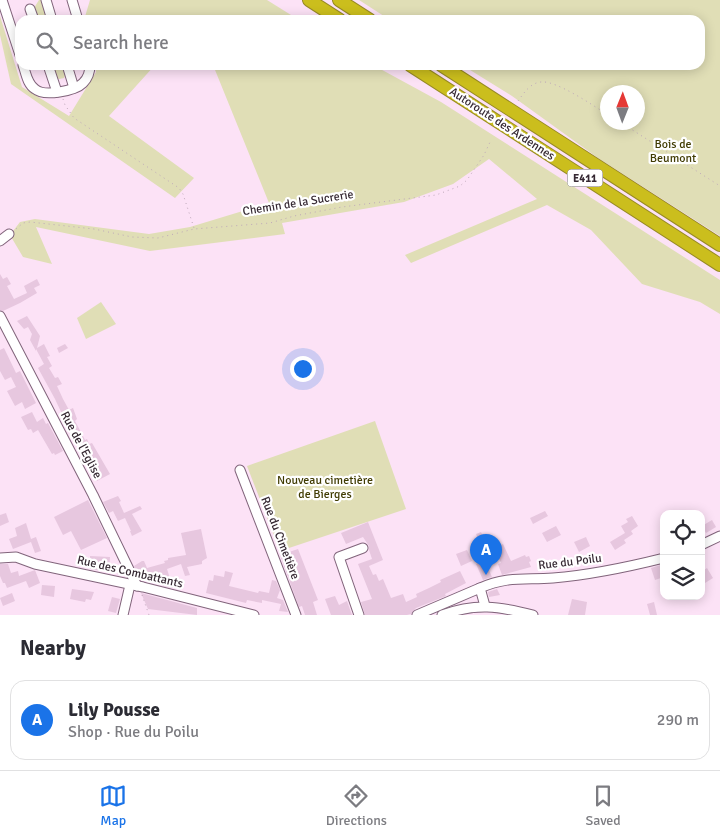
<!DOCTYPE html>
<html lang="en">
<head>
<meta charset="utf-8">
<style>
	:root { --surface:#fff; --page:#f7f7f7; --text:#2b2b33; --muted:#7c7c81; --line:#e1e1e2; --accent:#1a73e8 }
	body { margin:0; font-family:Signika,sans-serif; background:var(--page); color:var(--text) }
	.controls { position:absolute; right:15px; bottom:15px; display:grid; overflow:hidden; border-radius:10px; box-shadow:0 2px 12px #0003 }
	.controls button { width:45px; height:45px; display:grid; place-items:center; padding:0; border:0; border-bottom:1px solid var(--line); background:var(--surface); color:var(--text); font:25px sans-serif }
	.compass { position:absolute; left:600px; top:85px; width:45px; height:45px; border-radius:50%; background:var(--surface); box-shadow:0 2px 12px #0003; rotate:1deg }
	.you { position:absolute; left:302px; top:368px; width:18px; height:18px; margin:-12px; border:4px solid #fff; border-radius:50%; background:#1a73e8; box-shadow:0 0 0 8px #1a73e833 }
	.badge { display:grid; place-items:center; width:32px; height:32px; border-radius:50%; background:var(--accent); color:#fff; font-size:16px; font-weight:700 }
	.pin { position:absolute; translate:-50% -41px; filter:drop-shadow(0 1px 2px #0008) }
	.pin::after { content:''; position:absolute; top:26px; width:18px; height:15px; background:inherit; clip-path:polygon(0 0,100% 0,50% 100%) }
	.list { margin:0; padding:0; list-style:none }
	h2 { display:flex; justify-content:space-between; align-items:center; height:65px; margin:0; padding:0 20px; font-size:21px }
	h2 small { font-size:16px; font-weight:400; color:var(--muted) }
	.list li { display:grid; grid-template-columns:32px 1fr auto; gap:15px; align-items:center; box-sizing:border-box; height:80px; margin:0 10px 10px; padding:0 10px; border:1px solid var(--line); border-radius:15px }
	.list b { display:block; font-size:19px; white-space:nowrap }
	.list p { margin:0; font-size:16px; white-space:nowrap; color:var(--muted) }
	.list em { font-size:16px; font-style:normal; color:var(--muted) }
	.icon { flex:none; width:28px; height:28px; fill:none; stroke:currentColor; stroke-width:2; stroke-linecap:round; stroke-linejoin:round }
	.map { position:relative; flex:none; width:720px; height:615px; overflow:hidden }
	.search { position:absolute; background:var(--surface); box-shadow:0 2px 12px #0003; left:15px; right:15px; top:15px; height:55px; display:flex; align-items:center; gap:12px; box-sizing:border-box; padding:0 18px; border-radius:15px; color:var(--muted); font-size:19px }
	.sheet { height:155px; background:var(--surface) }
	nav { display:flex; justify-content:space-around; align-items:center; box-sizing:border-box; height:70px; border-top:1px solid var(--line); background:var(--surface); font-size:14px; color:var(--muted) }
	nav a { display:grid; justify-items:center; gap:2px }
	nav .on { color:var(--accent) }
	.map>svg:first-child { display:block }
	.green { fill:#e0deb6; fill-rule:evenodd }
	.building { fill:#e7c7df }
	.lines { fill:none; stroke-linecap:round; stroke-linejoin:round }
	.minor-casing { stroke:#81647b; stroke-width:11 }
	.highway-casing { stroke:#978a25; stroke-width:14 }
	.path { stroke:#bea8b9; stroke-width:1; stroke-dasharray:1 4; stroke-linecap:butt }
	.minor { stroke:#fff; stroke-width:9 }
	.highway { stroke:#cbbe1d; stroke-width:12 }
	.labels { text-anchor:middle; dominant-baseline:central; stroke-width:4.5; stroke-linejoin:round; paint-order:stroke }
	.shield { fill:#fff; stroke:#726970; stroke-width:1 }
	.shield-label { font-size:11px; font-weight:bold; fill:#362933 }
	.street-label { font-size:12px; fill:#362933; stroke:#fff }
	.park-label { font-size:12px; fill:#403b02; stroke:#fff }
</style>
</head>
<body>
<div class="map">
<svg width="720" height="615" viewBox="0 0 720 615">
	<rect width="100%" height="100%" fill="#fce2f6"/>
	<g class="green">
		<polygon points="39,0 42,0 49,20 38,20 34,8"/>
		<polygon points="90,0 267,0 299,20 84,20"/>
		<path d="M359 0H720V236L598 158 512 96 462 65H700V20H390ZM608 92H638V122H608Z"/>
		<polygon points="0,16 22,87 69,116 96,72 95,65 155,65 109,116 194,178 175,198 11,84 0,35"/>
		<polygon points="52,65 63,65 66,74 64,78 59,79 55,77"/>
		<polygon points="213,65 373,65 441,102 720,280 720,314 700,302 642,284 591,230 547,205 411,263 405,255 537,199 489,159 453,184 404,202 282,223 285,234 150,251 36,227 52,264 23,257 10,235 20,222 35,219 149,234 190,227 269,203"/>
		<polygon points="101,302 116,324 86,339 77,318"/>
		<polygon points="375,421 406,509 280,551 247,466"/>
	</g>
	<g class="building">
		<polygon points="0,274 3,279 7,277 11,284 7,286 14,299 27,293 24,286 37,279 40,285 34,288 37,293 20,303 3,311 0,310"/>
		<polygon points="27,316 40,336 37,348 44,344 50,356 47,357 52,366 49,368 55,378 58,377 62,384 57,386 63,399 69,410 73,408 77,419 75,421 85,440 87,439 89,444 92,443 110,474 97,481 66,418 62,420 59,416 62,414 55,399 38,368 44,364 36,349 36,351 30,340 32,334 28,327 24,329 17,321"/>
		<polygon points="65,344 68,348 59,353 57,348"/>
		<polygon points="4,348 16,373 20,371 36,403 25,409 22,402 15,406 7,391 16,387 11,377 5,380 0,371 0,350"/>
		<polygon points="32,412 37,422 43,418 46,424 48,423 63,451 55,455 54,453 52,454 38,430 33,433 31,429 28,430 21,417"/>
		<polygon points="118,496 121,501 119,502 124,513 140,506 142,509 132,514 142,531 132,536 130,531 131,531 125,518 118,521 113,511 109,513 103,502"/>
		<polygon points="88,500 107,538 81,550 71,531 63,535 54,517"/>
		<polygon points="545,511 548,516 533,524 530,518"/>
		<polygon points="6,513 9,522 0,526 0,515"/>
		<polygon points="632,516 638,526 631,531 633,534 624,540 626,543 615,550 610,542 625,533 621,526 628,522 626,519"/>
		<polygon points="712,520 716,527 706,533 702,526"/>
		<polygon points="368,522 383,560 369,566 373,575 376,574 379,581 383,579 391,598 403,594 406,602 417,597 416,594 429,588 441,582 440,580 460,571 466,583 445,594 446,596 416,608 411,614 407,615 365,615 361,602 372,599 358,564 372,559 369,550 369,546 363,537 346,544 341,533"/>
		<polygon points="26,523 31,539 36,537 41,551 35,553 31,542 13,549 9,539 17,536 15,528"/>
		<polygon points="556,526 561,535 547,542 542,533"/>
		<polygon points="201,529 207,558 202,561 202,564 187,567 190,575 185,576 181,564 167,569 173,588 163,586 159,574 149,577 146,569 137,572 134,566 142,561 144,561 147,568 165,563 164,561 168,560 168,558 186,555 181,533"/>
		<polygon points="481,532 491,556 483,560 479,552 483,550 476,534"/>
		<polygon points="586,537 590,546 579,552 574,542"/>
		<polygon points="503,544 511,561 525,555 526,557 529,556 531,561 529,562 531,567 502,575 498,564 501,563 496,552 500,550 498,546"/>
		<polygon points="298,549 318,600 313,602 317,615 305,615 302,606 299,607 280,555"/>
		<polygon points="467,550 472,561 461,566 456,554"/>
		<polygon points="90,556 110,557 109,572 90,569"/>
		<polygon points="485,561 492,577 483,580 476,564"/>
		<polygon points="0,564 8,564 11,573 18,571 19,576 35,570 40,583 29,588 26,581 7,588 5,583 3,583 0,576"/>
		<polygon points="664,564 664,577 655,580 651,568"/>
		<polygon points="121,566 125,576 123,576 118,575 115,569"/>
		<polygon points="707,568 713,578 705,583 701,577 701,572"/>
		<polygon points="225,571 233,573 229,586 258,593 259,591 269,593 272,580 276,581 280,590 277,598 283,600 288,612 279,611 281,604 262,600 262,603 247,600 246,603 206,593 209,580 213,581 214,575 224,577"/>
		<polygon points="42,585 55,586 54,597 41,595"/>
		<polygon points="72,589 94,592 91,600 86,599 85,602 70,599"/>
		<polygon points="497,589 500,595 489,597 488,592"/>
		<polygon points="12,593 15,601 3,606 0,598"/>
		<polygon points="141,593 197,608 197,615 148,609"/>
		<polygon points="335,596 339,605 347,601 352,615 331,615 325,599"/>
		<polygon points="112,597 120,599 116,613 108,611"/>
		<polygon points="572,599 587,602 585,615 568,615"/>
		<polygon points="654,602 657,615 650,615 647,604"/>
	</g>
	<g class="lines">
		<g class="minor-casing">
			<g id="minor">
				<polyline points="2,0 20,55"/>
				<polyline points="46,0 52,20"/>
				<polyline points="72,0 78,20"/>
				<polyline points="30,9 34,20"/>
				<path d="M23 65C26 73 27 84 35 89 44 97 75 91 83 83 88 78 90 71 90 65"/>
				<polyline points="48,65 57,92"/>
				<polyline points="67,65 74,88"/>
				<polyline points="0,241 9,234"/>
				<polyline points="0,316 93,495 137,586"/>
				<polyline points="240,470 296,615"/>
				<polyline points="701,545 720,536"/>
				<polyline points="0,558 16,557 35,564 143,587 254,615"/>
				<path d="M485 606 480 588C507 576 524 580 553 578 590 575 628 567 664 558"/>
				<polyline points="123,615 130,585"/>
				<polyline points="359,615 339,557 363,548"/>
				<polyline points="417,615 480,588"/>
				<path d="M442 615C476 603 498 606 533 615"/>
			</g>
		</g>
		<g class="highway-casing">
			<g id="highway">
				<polyline points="309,0 340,20"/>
				<polyline points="339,0 370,20"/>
				<polyline points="410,65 720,265"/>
				<polyline points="441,65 720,245"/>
			</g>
		</g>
		<g class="path">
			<polyline points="63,99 65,105 74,118 179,188 183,194 194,228"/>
			<path d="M518 101C524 93 530 83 541 82 556 80 594 106 608 115"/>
			<polyline points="620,122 720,186"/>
			<polyline points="16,229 23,223 30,222 94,229 132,237 158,238 194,229 270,223 294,216 342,207 436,195 460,186 467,180 484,155 491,140"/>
			<polyline points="263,508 271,505"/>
			<polyline points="142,595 149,615"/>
		</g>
		<use href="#minor" class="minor"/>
		<use href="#highway" class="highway"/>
	</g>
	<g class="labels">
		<rect class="shield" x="567.5" y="169.5" width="35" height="17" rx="4"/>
		<g class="shield-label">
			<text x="585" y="178">E411</text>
		</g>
		<g class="street-label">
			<text transform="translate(502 124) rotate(33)">Autoroute des Ardennes</text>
			<text transform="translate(298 203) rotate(-9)">Chemin de la Sucrerie</text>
			<text transform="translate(81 445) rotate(62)">Rue de l'Eglise</text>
			<text transform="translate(280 538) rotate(69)">Rue du Cimetière</text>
			<text transform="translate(570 562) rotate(-7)">Rue du Poilu</text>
			<text transform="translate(130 572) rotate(13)">Rue des Combattants</text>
		</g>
		<g class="park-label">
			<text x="673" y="144">Bois de<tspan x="673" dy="14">Beumont</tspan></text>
			<text x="325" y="480">Nouveau cimetière<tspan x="325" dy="14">de Bierges</tspan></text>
		</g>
	</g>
</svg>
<div class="controls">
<button><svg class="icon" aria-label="locate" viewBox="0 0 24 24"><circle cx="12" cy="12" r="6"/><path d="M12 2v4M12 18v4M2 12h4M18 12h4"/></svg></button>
<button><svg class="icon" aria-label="layers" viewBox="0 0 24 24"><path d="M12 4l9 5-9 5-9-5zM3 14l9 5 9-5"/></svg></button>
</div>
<svg class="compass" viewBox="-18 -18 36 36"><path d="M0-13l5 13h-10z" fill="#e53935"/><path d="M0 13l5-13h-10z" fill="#7c7c81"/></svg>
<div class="you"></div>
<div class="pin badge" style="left:486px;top:575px">A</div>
<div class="search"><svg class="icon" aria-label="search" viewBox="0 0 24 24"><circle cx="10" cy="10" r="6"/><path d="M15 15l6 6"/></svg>Search here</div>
</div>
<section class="sheet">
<h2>Nearby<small></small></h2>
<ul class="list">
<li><span class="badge">A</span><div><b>Lily Pousse</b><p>Shop · Rue du Poilu</p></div><em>290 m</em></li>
</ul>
</section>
<nav>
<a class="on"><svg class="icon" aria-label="map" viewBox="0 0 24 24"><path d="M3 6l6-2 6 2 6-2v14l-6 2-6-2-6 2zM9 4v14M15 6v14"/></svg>Map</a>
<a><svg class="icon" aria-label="directions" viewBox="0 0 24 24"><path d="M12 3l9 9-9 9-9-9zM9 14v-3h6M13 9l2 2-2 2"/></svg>Directions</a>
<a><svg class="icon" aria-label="saved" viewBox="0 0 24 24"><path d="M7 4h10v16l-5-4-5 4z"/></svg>Saved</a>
</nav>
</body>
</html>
